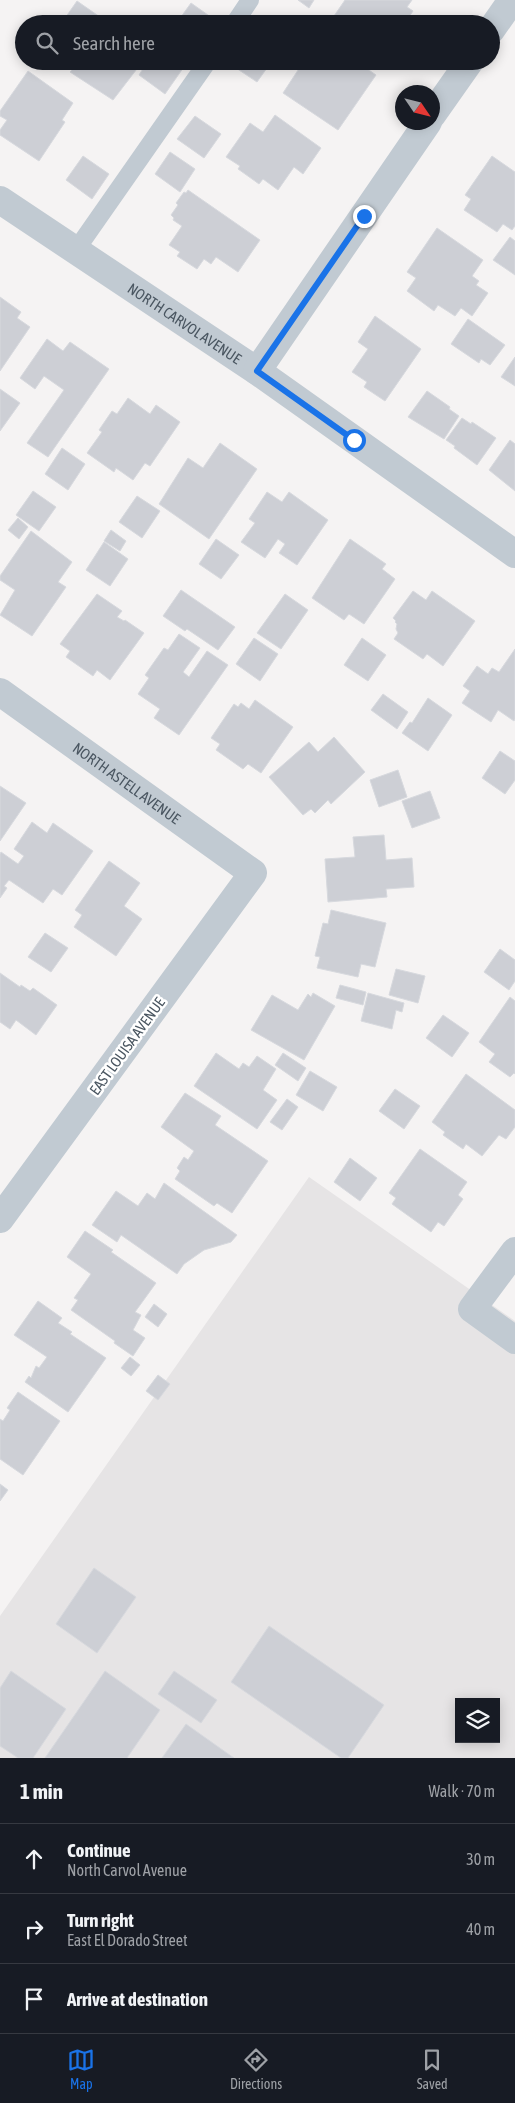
<!DOCTYPE html>
<html lang="en">
<head>
<meta charset="utf-8">
<style>
	:root { --surface:#171b24; --page:#242831; --text:#f1f3f6; --muted:#9ea1a6; --line:#363941; --accent:#1a73e8 }
	body { margin:0; font-family:"Asap Condensed",sans-serif; background:var(--page); color:var(--text) }
	.controls { position:absolute; right:15px; bottom:15px; display:grid; overflow:hidden; border-radius:0px; box-shadow:0 2px 12px #0003 }
	.controls button { width:45px; height:45px; display:grid; place-items:center; padding:0; border:0; border-bottom:1px solid var(--line); background:var(--surface); color:var(--text); font:25px sans-serif }
	.compass { position:absolute; left:395px; top:85px; width:45px; height:45px; border-radius:50%; background:var(--surface); box-shadow:0 2px 12px #0003; rotate:125deg }
	.stop { position:absolute; width:15px; height:15px; margin:-11px; border:4px solid #1a73e8; border-radius:50%; background:#fff }
	.stop.end { background:#1a73e8; border-color:#fff; box-shadow:0 1px 5px #0008 }
	.list { margin:0; padding:0; list-style:none }
	h2 { display:flex; justify-content:space-between; align-items:center; height:65px; margin:0; padding:0 20px; font-size:21px }
	h2 small { font-size:16px; font-weight:400; color:var(--muted) }
	.list li { display:grid; grid-template-columns:32px 1fr auto; gap:15px; align-items:center; box-sizing:border-box; height:70px; padding:0 20px; border-top:1px solid var(--line) }
	.list b { display:block; font-size:19px; white-space:nowrap }
	.list p { margin:0; font-size:16px; white-space:nowrap; color:var(--muted) }
	.list em { font-size:16px; font-style:normal; color:var(--muted) }
	.icon { flex:none; width:28px; height:28px; fill:none; stroke:currentColor; stroke-width:2; stroke-linecap:round; stroke-linejoin:round }
	.map { position:relative; flex:none; width:515px; height:1758px; overflow:hidden }
	.search { position:absolute; background:var(--surface); box-shadow:0 2px 12px #0003; left:15px; right:15px; top:15px; height:55px; display:flex; align-items:center; gap:12px; box-sizing:border-box; padding:0 18px; border-radius:28px; color:var(--muted); font-size:19px }
	.sheet { height:275px; background:var(--surface) }
	nav { display:flex; justify-content:space-around; align-items:center; box-sizing:border-box; height:70px; border-top:1px solid var(--line); background:var(--surface); font-size:14px; color:var(--muted) }
	nav a { display:grid; justify-items:center; gap:2px }
	nav .on { color:var(--accent) }
	.map>svg:first-child { display:block }
	.education { fill:#e6e4e5; fill-rule:evenodd }
	.building { fill:#cdcfd5; stroke:#d7d9de }
	.lines { fill:none; stroke-linecap:round; stroke-linejoin:round }
	.lane { stroke:#c1cad2; stroke-width:18 }
	.street { stroke:#c1cad2; stroke-width:28 }
	.route { stroke:#1a73e8; stroke-width:6 }
	.labels { text-anchor:middle; dominant-baseline:central; stroke-width:5; stroke-linejoin:round; paint-order:stroke }
	.street-label { font-size:15px; fill:#4a5661; stroke:#fff }
</style>
</head>
<body>
<div class="map">
<svg width="515" height="1758" viewBox="0 0 515 1758">
	<rect width="100%" height="100%" fill="#f5f3f3"/>
	<path class="education" d="M309 1177 515 1321V1758H0V1616ZM459 1702H496V1739H459Z"/>
	<g class="building">
		<polygon points="298,0 314,0 309,8"/>
		<polygon points="345,0 412,0 407,7 413,11 404,24 344,24 334,16"/>
		<polygon points="77,1 110,24 61,24"/>
		<polygon points="191,3 215,20 213,24 176,24"/>
		<polygon points="72,61 143,61 113,100 70,72 72,70 68,67"/>
		<polygon points="148,61 188,61 165,94 139,75"/>
		<polygon points="232,61 272,61 257,82 230,64"/>
		<polygon points="304,61 356,61 376,75 338,130 283,93"/>
		<polygon points="28,71 73,103 62,120 65,122 39,161 0,135 0,130 7,120 0,116 0,111"/>
		<polygon points="275,115 321,148 303,174 294,167 278,190 263,179 259,184 238,169 240,166 226,157 250,123 263,132"/>
		<polygon points="195,116 221,134 204,158 177,139"/>
		<polygon points="170,152 195,169 180,192 155,174"/>
		<polygon points="83,156 109,174 92,199 66,180"/>
		<polygon points="492,156 515,172 515,226 512,230 503,224 497,232 464,210 471,199 465,195"/>
		<polygon points="188,190 260,240 238,272 216,257 211,264 204,259 197,269 177,256 180,252 169,245 182,226 173,220 174,218 171,215 178,205 176,203 184,192 186,193"/>
		<polygon points="437,228 483,260 472,276 479,281 476,285 488,293 472,316 461,308 455,316 438,305 434,311 407,291 416,278 407,272"/>
		<polygon points="510,237 515,241 515,275 493,260"/>
		<polygon points="0,297 21,312 17,318 30,327 0,371"/>
		<polygon points="375,316 421,349 385,401 364,387 367,382 352,372 368,349 358,342"/>
		<polygon points="468,319 505,345 490,365 481,359 479,363 451,344"/>
		<polygon points="47,339 63,351 70,342 109,369 48,457 27,443 64,390 44,376 35,389 20,378"/>
		<polygon points="515,357 515,386 501,377"/>
		<polygon points="0,389 20,403 0,431"/>
		<polygon points="427,391 450,407 449,409 459,416 444,439 408,417"/>
		<polygon points="128,398 150,414 156,405 180,422 150,466 145,463 133,480 116,468 114,472 87,453 102,432 99,430 112,411 117,414"/>
		<polygon points="462,418 471,424 472,422 496,438 477,465 454,448 455,446 446,440"/>
		<polygon points="510,440 515,444 515,491 489,470"/>
		<polygon points="220,443 257,469 209,539 159,504 188,458 203,468"/>
		<polygon points="62,448 85,464 68,490 45,474"/>
		<polygon points="33,491 56,507 39,531 16,515"/>
		<polygon points="267,492 282,502 289,492 328,520 297,565 279,553 285,544 278,539 265,558 241,542 255,523 249,519"/>
		<polygon points="137,496 160,511 142,538 119,522"/>
		<polygon points="18,518 28,527 19,539 8,530"/>
		<polygon points="111,530 126,541 120,551 104,541"/>
		<polygon points="31,531 72,562 58,582 66,587 32,636 0,615 15,590 0,580 0,576"/>
		<polygon points="216,539 239,555 221,579 199,564"/>
		<polygon points="350,539 386,564 382,569 395,579 364,624 349,614 344,620 312,598"/>
		<polygon points="104,542 128,559 110,586 86,570"/>
		<polygon points="181,590 235,627 218,650 187,629 185,631 163,616"/>
		<polygon points="413,591 426,600 432,591 475,621 443,666 427,654 423,659 394,639 398,633 396,629 397,624 395,622 396,621 393,618"/>
		<polygon points="97,594 122,611 117,617 124,621 125,620 144,633 110,680 97,670 93,676 66,657 70,651 60,644"/>
		<polygon points="285,594 308,610 281,649 257,633"/>
		<polygon points="179,634 200,648 183,672 189,677 207,651 228,665 179,735 154,718 160,709 138,694 149,678 145,675 164,648 168,650"/>
		<polygon points="254,638 278,654 260,681 236,664"/>
		<polygon points="362,638 386,655 368,681 344,665"/>
		<polygon points="515,649 515,719 514,721 498,710 491,722 462,703 470,691 463,686 477,666 488,674 492,668 499,672"/>
		<polygon points="383,694 408,712 397,729 371,710"/>
		<polygon points="428,698 452,715 428,751 402,733 410,722 412,723"/>
		<polygon points="255,700 293,727 261,773 248,764 243,769 216,750 220,744 211,738 234,704 238,707 241,703 249,709"/>
		<polygon points="334,737 365,772 331,804 328,800 315,813 311,809 303,815 269,777 309,742 318,752"/>
		<polygon points="500,751 515,761 515,780 505,794 482,778"/>
		<polygon points="398,770 407,797 379,807 370,780"/>
		<polygon points="0,786 26,803 0,841"/>
		<polygon points="430,791 440,818 412,828 402,801"/>
		<polygon points="32,822 47,833 53,823 93,851 62,895 53,889 43,903 9,880 4,886 7,888 0,898 0,854 1,852 18,864 24,856 14,849"/>
		<polygon points="384,835 386,860 412,858 414,887 386,889 387,897 328,902 325,859 355,857 353,837"/>
		<polygon points="109,861 140,883 124,906 142,919 116,956 74,927 82,915 75,910"/>
		<polygon points="331,910 386,923 375,967 361,964 358,977 317,968 320,957 315,956 323,923 328,924"/>
		<polygon points="45,933 68,948 51,972 28,957"/>
		<polygon points="500,949 515,960 515,981 509,990 484,972"/>
		<polygon points="396,969 425,976 418,1003 389,995"/>
		<polygon points="0,973 20,987 21,985 30,991 33,988 57,1005 36,1035 16,1020 10,1029 0,1022"/>
		<polygon points="340,985 366,992 363,1005 336,998"/>
		<polygon points="313,993 335,1006 304,1060 251,1030 272,995 298,1010 308,994 311,997"/>
		<polygon points="368,993 404,1003 402,1012 396,1010 392,1029 361,1021"/>
		<polygon points="510,997 515,1001 515,1074 514,1073 510,1077 489,1062 495,1054 479,1042"/>
		<polygon points="443,1015 469,1033 452,1057 426,1038"/>
		<polygon points="216,1053 239,1069 243,1063 249,1067 257,1056 276,1069 263,1090 277,1100 257,1129 194,1086"/>
		<polygon points="283,1053 306,1068 298,1081 275,1065"/>
		<polygon points="310,1071 337,1087 323,1111 296,1095"/>
		<polygon points="466,1074 515,1110 515,1127 506,1139 499,1135 482,1156 466,1144 463,1149 443,1135 445,1132 432,1122"/>
		<polygon points="395,1089 420,1106 404,1129 379,1111"/>
		<polygon points="185,1093 221,1116 215,1125 268,1161 232,1213 217,1203 214,1206 175,1179 180,1171 177,1168 184,1157 188,1160 194,1151 161,1127"/>
		<polygon points="287,1099 298,1107 282,1130 270,1122"/>
		<polygon points="420,1149 467,1182 458,1195 463,1199 444,1226 438,1222 431,1232 392,1204 396,1198 389,1193"/>
		<polygon points="350,1158 377,1178 360,1201 334,1182"/>
		<polygon points="164,1183 237,1235 231,1242 204,1250 184,1264 177,1274 121,1235 117,1242 92,1225 116,1191 138,1206 147,1193 155,1199"/>
		<polygon points="85,1231 113,1250 111,1252 156,1283 135,1312 141,1315 133,1330 145,1338 133,1356 114,1343 115,1341 71,1310 78,1300 74,1298 91,1274 67,1257"/>
		<polygon points="38,1301 62,1318 58,1323 72,1332 70,1334 106,1358 68,1412 25,1382 29,1376 31,1378 36,1366 39,1368 47,1357 14,1335"/>
		<polygon points="154,1304 167,1314 158,1327 145,1317"/>
		<polygon points="130,1357 140,1365 131,1376 121,1368"/>
		<polygon points="158,1375 170,1384 158,1400 146,1391"/>
		<polygon points="18,1392 60,1421 23,1475 0,1459 0,1419 3,1421 10,1410 7,1408"/>
		<polygon points="0,1484 8,1490 0,1501"/>
		<polygon points="94,1568 136,1597 97,1653 56,1624"/>
		<polygon points="269,1626 384,1705 348,1758 341,1758 231,1682"/>
		<polygon points="11,1671 66,1709 33,1758 18,1758 0,1746 0,1688"/>
		<polygon points="105,1671 160,1710 127,1758 45,1758"/>
		<polygon points="174,1671 217,1700 201,1723 158,1694"/>
		<polygon points="186,1724 234,1758 162,1758"/>
	</g>
	<g class="lines">
		<g class="lane">
			<polyline points="234,24 250,0"/>
			<polyline points="76,250 208,61"/>
		</g>
		<g class="street">
			<polyline points="491,30 512,0"/>
			<polyline points="432,115 470,61"/>
			<path id="s1" d="M0 200 257 371 515 554"/>
			<polyline points="257,371 428,122"/>
			<path id="s2" d="M0 692 253 873 0 1219"/>
			<polyline points="515,1251 472,1309 515,1340"/>
		</g>
	</g>
	<g class="lines">
		<polyline class="route" points="354,440 257,371 364,216"/>
	</g>
	<g class="labels">
		<g class="street-label">
			<text stroke="none"><textPath href="#s1" startOffset="222">NORTH CARVOL AVENUE</textPath></text>
			<text stroke="none"><textPath href="#s2" startOffset="156">NORTH ASTELL AVENUE</textPath></text>
			<text transform="translate(127 1046) rotate(-54)">EAST LOUISA AVENUE</text>
		</g>
	</g>
</svg>
<div class="controls">
<button><svg class="icon" aria-label="layers" viewBox="0 0 24 24"><path d="M12 4l9 5-9 5-9-5zM3 14l9 5 9-5"/></svg></button>
</div>
<svg class="compass" viewBox="-18 -18 36 36"><path d="M0-13l5 13h-10z" fill="#e53935"/><path d="M0 13l5-13h-10z" fill="#9ea1a6"/></svg>
<div class="stop" style="left:354px;top:440px"></div>
<div class="stop end" style="left:364px;top:216px"></div>
<div class="search"><svg class="icon" aria-label="search" viewBox="0 0 24 24"><circle cx="10" cy="10" r="6"/><path d="M15 15l6 6"/></svg>Search here</div>
</div>
<section class="sheet">
<h2>1 min<small>Walk · 70 m</small></h2>
<ul class="list">
<li><svg class="icon" aria-label="ahead" viewBox="0 0 24 24"><path d="M12 20V5M6 11l6-6 6 6"/></svg><div><b>Continue</b><p>North Carvol Avenue</p></div><em>30 m</em></li>
<li><svg class="icon" aria-label="right" viewBox="0 0 24 24"><path d="M7 20v-9h11M14 6l5 5-5 5"/></svg><div><b>Turn right</b><p>East El Dorado Street</p></div><em>40 m</em></li>
<li><svg class="icon" aria-label="arrive" viewBox="0 0 24 24"><path d="M6 21V4h12l-3 4 3 4H6"/></svg><div><b>Arrive at destination</b></div></li>
</ul>
</section>
<nav>
<a class="on"><svg class="icon" aria-label="map" viewBox="0 0 24 24"><path d="M3 6l6-2 6 2 6-2v14l-6 2-6-2-6 2zM9 4v14M15 6v14"/></svg>Map</a>
<a><svg class="icon" aria-label="directions" viewBox="0 0 24 24"><path d="M12 3l9 9-9 9-9-9zM9 14v-3h6M13 9l2 2-2 2"/></svg>Directions</a>
<a><svg class="icon" aria-label="saved" viewBox="0 0 24 24"><path d="M7 4h10v16l-5-4-5 4z"/></svg>Saved</a>
</nav>
</body>
</html>
